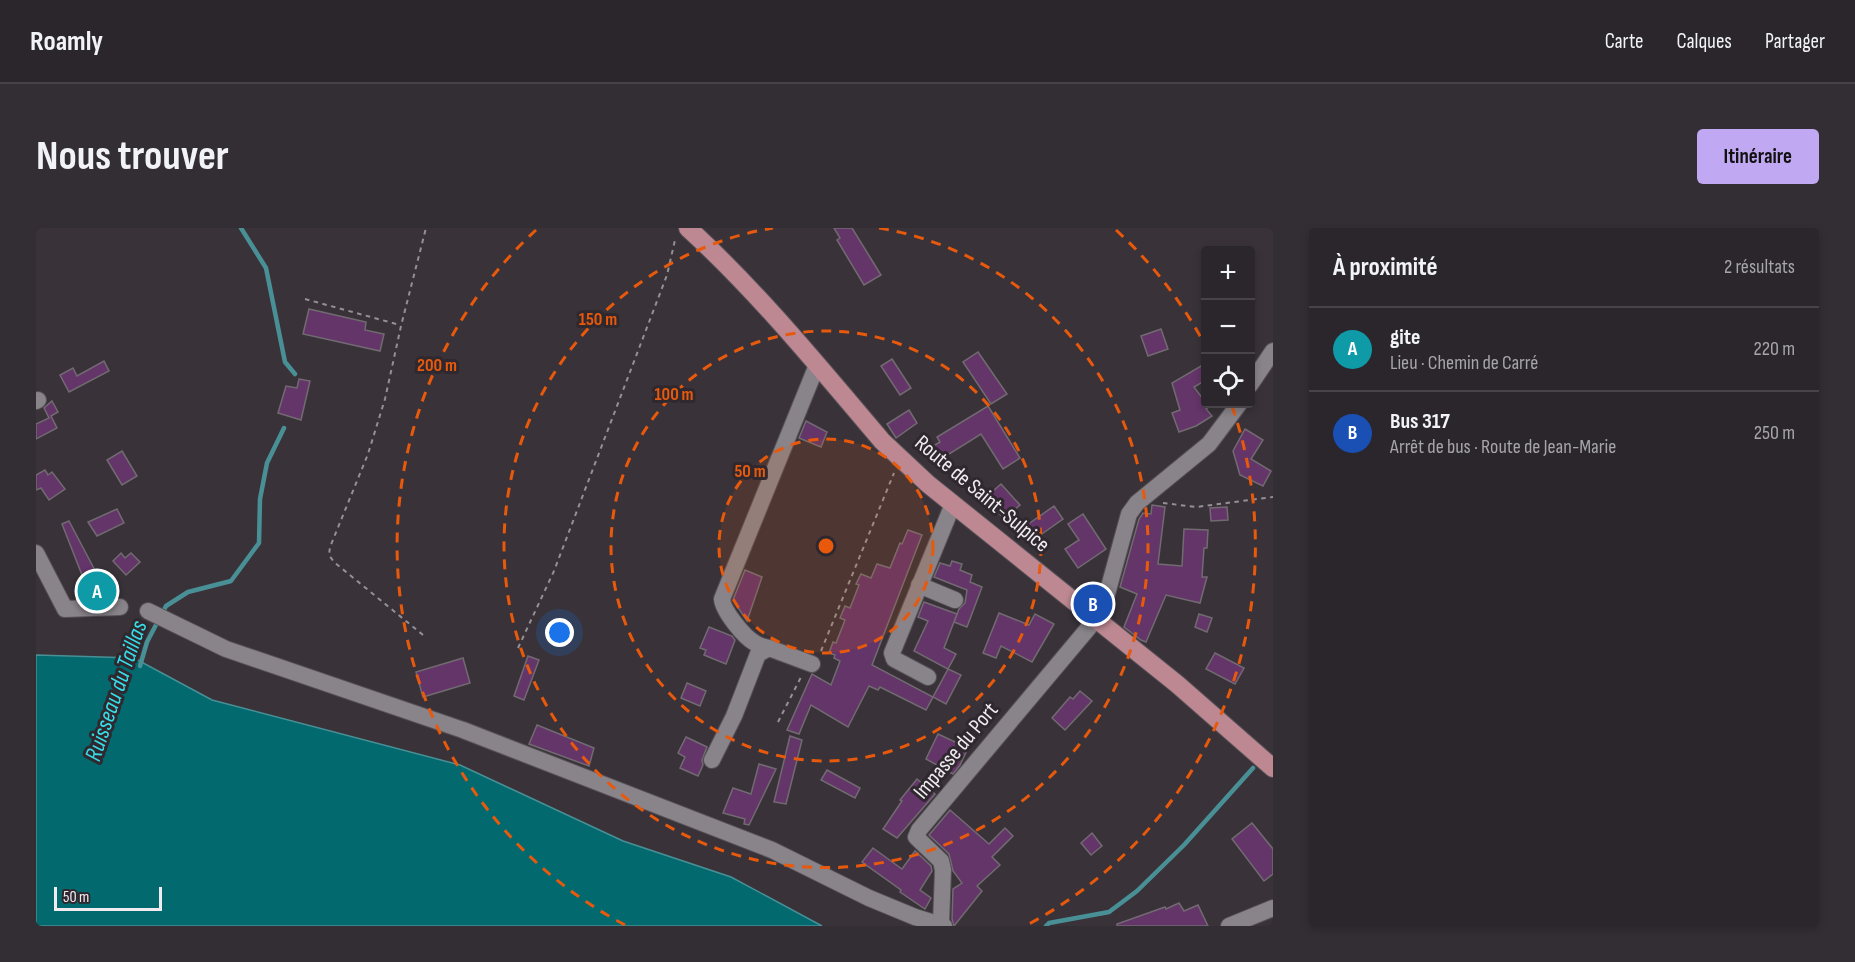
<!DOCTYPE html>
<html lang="fr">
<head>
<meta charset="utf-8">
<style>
	:root { --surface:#2b262b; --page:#332e33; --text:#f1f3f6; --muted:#a6a5a9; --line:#474347; --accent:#c1a8f3 }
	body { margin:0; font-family:"Sofia Sans Condensed",sans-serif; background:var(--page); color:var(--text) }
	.controls { position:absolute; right:18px; top:18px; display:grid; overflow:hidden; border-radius:6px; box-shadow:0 3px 9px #0003 }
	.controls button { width:54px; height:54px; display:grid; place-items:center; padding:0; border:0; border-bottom:2px solid var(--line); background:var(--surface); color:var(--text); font:30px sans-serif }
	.scale { position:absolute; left:18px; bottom:15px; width:108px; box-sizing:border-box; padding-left:6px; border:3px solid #f0ecf0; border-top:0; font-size:16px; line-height:21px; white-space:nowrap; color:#f0ecf0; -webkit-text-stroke:4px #2f292f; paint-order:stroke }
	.you { position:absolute; left:524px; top:405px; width:21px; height:21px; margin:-15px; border:4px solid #fff; border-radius:50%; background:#1a73e8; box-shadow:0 0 0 9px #1a73e833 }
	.badge { display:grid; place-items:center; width:39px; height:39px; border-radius:50%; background:var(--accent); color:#fff; font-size:20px; font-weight:700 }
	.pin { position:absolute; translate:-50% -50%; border:3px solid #fff; box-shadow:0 2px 6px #0006 }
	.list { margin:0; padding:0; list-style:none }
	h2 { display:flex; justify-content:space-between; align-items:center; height:78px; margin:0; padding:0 24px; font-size:26px }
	h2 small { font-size:20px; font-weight:400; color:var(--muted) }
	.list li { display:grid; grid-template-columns:39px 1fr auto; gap:18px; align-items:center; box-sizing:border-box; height:84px; padding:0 24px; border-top:2px solid var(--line) }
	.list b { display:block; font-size:22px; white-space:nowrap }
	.list p { margin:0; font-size:20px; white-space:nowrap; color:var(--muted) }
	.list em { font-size:20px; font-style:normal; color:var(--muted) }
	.icon { flex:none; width:33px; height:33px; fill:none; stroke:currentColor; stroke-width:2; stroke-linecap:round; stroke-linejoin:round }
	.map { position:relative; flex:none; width:1237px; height:698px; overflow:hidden; border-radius:6px }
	header { display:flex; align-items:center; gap:36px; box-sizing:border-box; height:84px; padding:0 30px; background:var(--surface); border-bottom:2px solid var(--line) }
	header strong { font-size:28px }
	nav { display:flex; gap:33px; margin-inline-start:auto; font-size:21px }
	.intro { display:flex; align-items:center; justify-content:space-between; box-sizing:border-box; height:144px; padding:0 36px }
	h1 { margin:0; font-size:42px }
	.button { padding:15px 27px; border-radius:6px; background:var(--accent); color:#111; font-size:21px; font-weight:700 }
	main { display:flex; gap:36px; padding:0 36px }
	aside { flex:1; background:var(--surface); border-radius:6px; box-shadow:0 3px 9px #0003 }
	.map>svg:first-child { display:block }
	.water { fill:#02696f; stroke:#499096; stroke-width:1.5 }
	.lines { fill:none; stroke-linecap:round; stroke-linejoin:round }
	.stream { stroke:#499096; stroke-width:4.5 }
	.building { fill:#643569; stroke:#716b71; stroke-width:1.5 }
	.minor-casing { stroke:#565156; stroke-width:18 }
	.major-casing { stroke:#565156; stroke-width:20 }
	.path { stroke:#959095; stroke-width:2; stroke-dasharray:4.5 4.5; stroke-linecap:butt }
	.minor { stroke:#89838a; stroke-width:16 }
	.major { stroke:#bd8892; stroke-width:18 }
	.ring { fill:none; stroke:#e8590c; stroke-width:3; stroke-dasharray:10 8 }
	.labels { text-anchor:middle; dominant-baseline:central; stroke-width:6; stroke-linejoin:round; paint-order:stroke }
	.street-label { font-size:22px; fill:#f0ecf0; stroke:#2f292f }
	.water-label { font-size:24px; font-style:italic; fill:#36dee9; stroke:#2f292f }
	.centre { fill:#e8590c; stroke:#2f292f; stroke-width:3 }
	.ring-label { font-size:18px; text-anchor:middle; font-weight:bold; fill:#e8590c; stroke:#2f292f; stroke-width:6; stroke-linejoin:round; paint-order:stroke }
</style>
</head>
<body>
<header>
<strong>Roamly</strong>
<nav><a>Carte</a><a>Calques</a><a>Partager</a></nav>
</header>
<div class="intro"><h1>Nous trouver</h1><a class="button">Itinéraire</a></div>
<main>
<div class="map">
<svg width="1237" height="698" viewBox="0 0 1237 698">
	<rect width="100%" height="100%" fill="#393339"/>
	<polygon class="water" points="0,427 98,430 176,472 424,537 587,613 695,649 786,698 0,698"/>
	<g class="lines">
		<g class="stream">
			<polyline points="205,0 230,40 249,134 259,146"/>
			<polyline points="126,386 130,378 152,364 195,353 223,315 224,271 231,235 248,200"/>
			<polyline points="104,438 111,414 122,393"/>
			<polyline points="1010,698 1013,695 1073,684 1101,663 1148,617 1217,540"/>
		</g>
	</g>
	<g class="building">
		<polygon points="798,0 816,0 845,47 828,57 801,12 804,10"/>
		<polygon points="273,81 330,94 329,102 348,106 344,123 267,106"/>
		<polygon points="1125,101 1132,121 1112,128 1105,108"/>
		<polygon points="942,124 971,166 955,176 927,134"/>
		<polygon points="856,131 875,160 864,167 845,138"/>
		<polygon points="68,133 73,143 33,164 24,147 37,140 41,148"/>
		<polygon points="1170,135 1170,152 1158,159 1173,179 1170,181 1176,188 1160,198 1143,204 1136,185 1144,182 1136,155"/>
		<polygon points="263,151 274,153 265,192 242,185 250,158 261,160"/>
		<polygon points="16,173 22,184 15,188 21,200 0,211 0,196 13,190 8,180"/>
		<polygon points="952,178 984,230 967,241 945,206 902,233 894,220 904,214 901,209"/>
		<polygon points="873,182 881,195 860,210 851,196"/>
		<polygon points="770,193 791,204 785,219 763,210"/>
		<polygon points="1209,201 1227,212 1215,231 1235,243 1227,258 1204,247 1197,223"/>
		<polygon points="86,223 101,248 86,257 71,232"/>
		<polygon points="9,242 12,247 16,244 29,261 13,272 5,260 0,262 0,247"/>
		<polygon points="965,256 984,277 968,291 949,270"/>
		<polygon points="1116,277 1129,279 1122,336 1146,338 1148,301 1172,302 1171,320 1168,320 1166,349 1171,349 1164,375 1130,367 1110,414 1105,412 1088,399 1101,366 1084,359 1103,291 1107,285 1115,286"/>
		<polygon points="1018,278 1027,291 1000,310 991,297"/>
		<polygon points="1191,279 1192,292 1175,293 1174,280"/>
		<polygon points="81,281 88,295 61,308 52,294"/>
		<polygon points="1047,286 1070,321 1042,340 1029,321 1043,312 1032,296"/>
		<polygon points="33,293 73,369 55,370 26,296"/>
		<polygon points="872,302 886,307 836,437 897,469 890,482 844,459 842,462 833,458 812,499 775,477 763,506 751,502 776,446 795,457 804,433 798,430 799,427 793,425 797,414 800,415 809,392 804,390 809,378 814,380 823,357 820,356 825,346 835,350 841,336 854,340 864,315 866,316"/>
		<polygon points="85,325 89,330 95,325 104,334 90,347 77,333"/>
		<polygon points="916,333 926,336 924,342 936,347 934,354 946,359 931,399 918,394 923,381 929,375 931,362 898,349 904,335 914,338"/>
		<polygon points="709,342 726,349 711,393 697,372"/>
		<polygon points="888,374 921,386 908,420 920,426 912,441 925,447 910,476 897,469 912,441 878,423 892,393 882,389"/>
		<polygon points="963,385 993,397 999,386 1018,396 996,434 965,418 960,430 947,425"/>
		<polygon points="1163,386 1176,390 1171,404 1159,399"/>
		<polygon points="673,399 696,408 699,412 690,436 668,427 670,422 664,420"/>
		<polygon points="1179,425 1208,440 1199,456 1170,441"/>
		<polygon points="492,428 503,432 488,472 478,468"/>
		<polygon points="427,430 434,455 387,469 380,444"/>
		<polygon points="651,455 670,463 664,478 645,470"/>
		<polygon points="1044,463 1056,473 1029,502 1016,490 1034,469 1037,471"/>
		<polygon points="501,497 558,520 553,538 493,516"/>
		<polygon points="902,506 932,520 924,537 917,546 890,531"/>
		<polygon points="754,508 766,512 750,576 738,574"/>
		<polygon points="650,509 671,519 666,532 667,537 662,548 644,540 649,529 642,525"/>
		<polygon points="723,536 740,541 713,597 708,596 709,591 687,585 697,560 715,566"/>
		<polygon points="791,542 824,560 819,570 785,552"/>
		<polygon points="881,551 899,566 861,610 847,601 866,573 864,572"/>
		<polygon points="914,582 953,616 969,600 977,608 956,629 964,637 941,658 946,663 918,698 916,691 917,661 926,655 917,643 913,626 893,607"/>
		<polygon points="1216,595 1237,621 1237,646 1228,653 1196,611"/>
		<polygon points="1056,605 1066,618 1055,627 1045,615"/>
		<polygon points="837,620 866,641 879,623 895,638 896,643 884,662 895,670 889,681 864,664 865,662 826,634"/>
		<polygon points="1143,675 1148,683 1162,677 1172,698 1081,698 1081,696 1129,679 1130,681"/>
	</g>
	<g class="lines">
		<g class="minor-casing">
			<g id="minor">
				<polyline points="1214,157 1237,123"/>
				<polyline points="0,173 2,172"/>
				<polyline points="0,325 29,381 84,379"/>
				<polyline points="883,357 919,372"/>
				<polyline points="112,383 190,421 427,502 736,622 833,670 879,689 908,698"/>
				<path d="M733 420C729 419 723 418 719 415 708 409 687 383 686 371L781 137"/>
				<polyline points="892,449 858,431 856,425 917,276"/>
				<polyline points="676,532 698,488 722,426 733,420 776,436"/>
				<polyline points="905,696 907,642 905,633 880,609 883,602 1060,391 1068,377 1093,286 1101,275 1173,216 1203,176"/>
				<polyline points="1193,698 1237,680"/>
			</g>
		</g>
		<g class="major-casing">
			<path id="major" d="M652 0C723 65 784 140 846 213L892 256 1141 456 1237 540"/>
		</g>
		<g class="path">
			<polyline points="269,71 364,97"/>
			<polyline points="1127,275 1160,279 1237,269"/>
			<polyline points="387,407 298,334 293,327 294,319 332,226 349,171 365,98 390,0"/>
			<polyline points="482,420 518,343 631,47 639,12"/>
			<polyline points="785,423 858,245"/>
			<polyline points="742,494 765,449"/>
		</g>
		<use href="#minor" class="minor"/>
		<use href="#major" class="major"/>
	</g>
	<circle cx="790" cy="318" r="107" fill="#e8590c" fill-opacity=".12"/>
	<g class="ring">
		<circle cx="790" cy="318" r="107"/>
		<circle cx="790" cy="318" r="215"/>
		<path d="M843 0A322 322 0 1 1 737 0"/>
		<path d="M589 697A429 429 0 0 1 500 2M1080 2A429 429 0 0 1 1169 117M1196 178A429 429 0 0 1 991 697"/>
	</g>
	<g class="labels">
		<g class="street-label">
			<text transform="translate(946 266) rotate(40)">Route de Saint-Sulpice</text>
			<text transform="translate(920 523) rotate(-50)">Impasse du Port</text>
		</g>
		<g class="water-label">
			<text transform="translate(80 463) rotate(-71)">Ruisseau du Taillas</text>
		</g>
	</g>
	<circle cx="790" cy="318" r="9" class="centre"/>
	<g class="ring-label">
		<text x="562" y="97">150 m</text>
		<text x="401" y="143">200 m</text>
		<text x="638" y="172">100 m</text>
		<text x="714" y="249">50 m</text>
	</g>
</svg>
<div class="controls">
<button>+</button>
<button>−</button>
<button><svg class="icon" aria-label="locate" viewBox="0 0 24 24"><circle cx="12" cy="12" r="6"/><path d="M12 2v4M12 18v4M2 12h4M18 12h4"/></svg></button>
</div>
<div class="scale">50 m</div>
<div class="you"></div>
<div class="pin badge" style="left:61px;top:363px;background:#0f9aa8">A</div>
<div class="pin badge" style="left:1057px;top:376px;background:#1a4fb4">B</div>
</div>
<aside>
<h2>À proximité<small>2 résultats</small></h2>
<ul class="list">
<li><span class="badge" style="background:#0f9aa8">A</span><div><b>gite</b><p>Lieu · Chemin de Carré</p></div><em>220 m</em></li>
<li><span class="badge" style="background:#1a4fb4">B</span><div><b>Bus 317</b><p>Arrêt de bus · Route de Jean-Marie</p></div><em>250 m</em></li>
</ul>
</aside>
</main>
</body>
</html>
